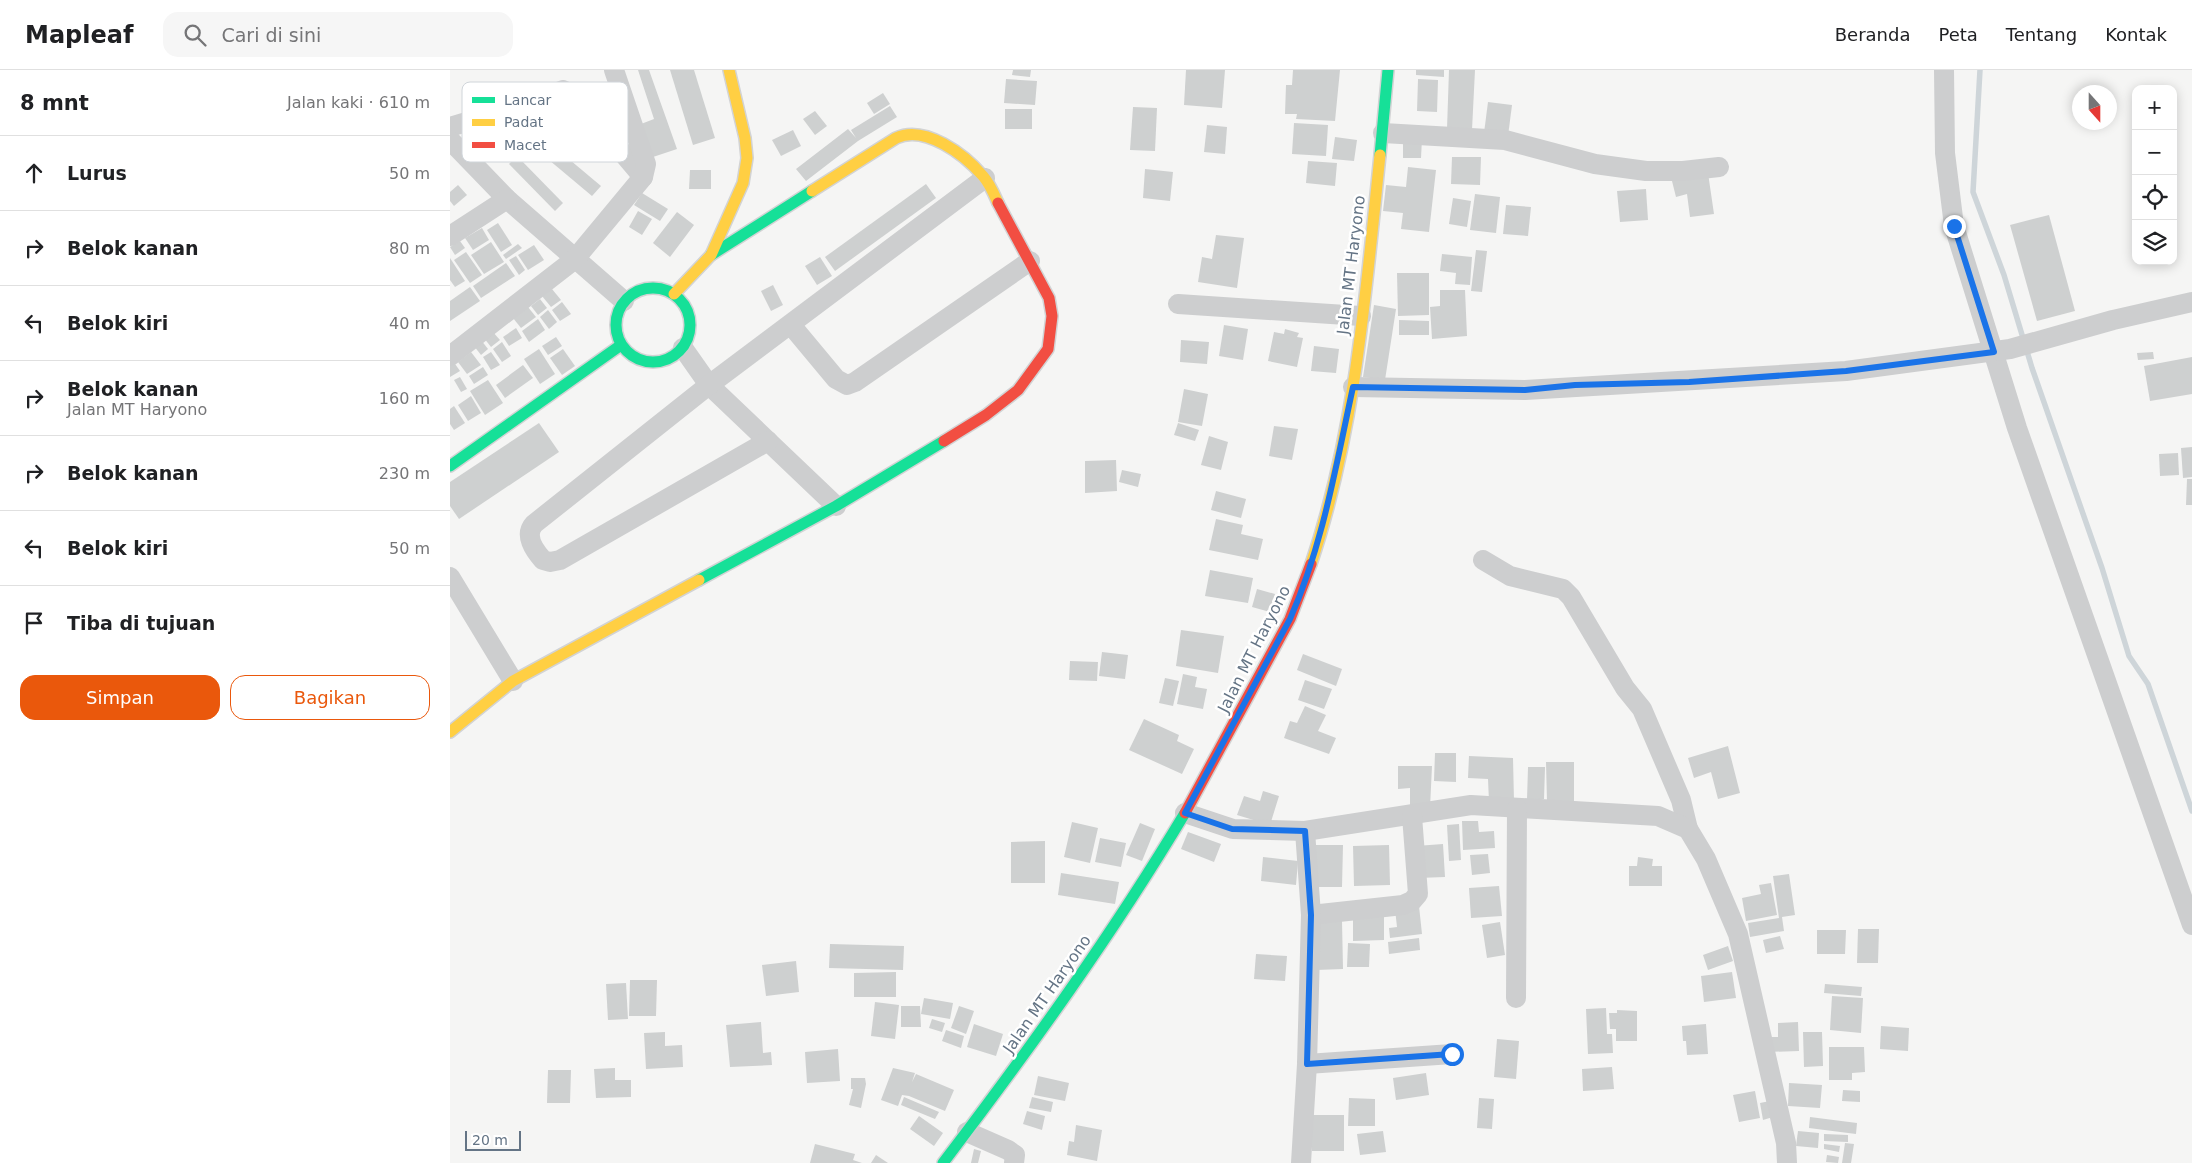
<!DOCTYPE html>
<html lang="id">
<head>
<meta charset="utf-8">
<style>
	:root { --surface:#fff; --page:#f6f6f6; --text:#202124; --muted:#757577; --line:#e0e0e0; --accent:#ea580c }
	body { margin:0; font-family:"DejaVu Sans",sans-serif; background:var(--page); color:var(--text) }
	.controls { position:absolute; right:15px; top:15px; display:grid; overflow:hidden; border-radius:10px; box-shadow:0 2px 12px #0003 }
	.controls button { width:45px; height:45px; display:grid; place-items:center; padding:0; border:0; border-bottom:1px solid var(--line); background:var(--surface); color:var(--text); font:25px sans-serif }
	.compass { position:absolute; left:1622px; top:15px; width:45px; height:45px; border-radius:50%; background:var(--surface); box-shadow:0 2px 12px #0003; rotate:159deg }
	.scale { position:absolute; left:15px; bottom:12px; width:56px; box-sizing:border-box; padding-left:5px; border:2px solid #647485; border-top:0; font-size:14px; line-height:18px; white-space:nowrap; color:#647485; -webkit-text-stroke:4px #fff; paint-order:stroke }
	.stop { position:absolute; width:15px; height:15px; margin:-11px; border:4px solid #1a73e8; border-radius:50%; background:#fff }
	.stop.end { background:#1a73e8; border-color:#fff; box-shadow:0 1px 5px #0008 }
	.list { margin:0; padding:0; list-style:none }
	h2 { display:flex; justify-content:space-between; align-items:center; height:65px; margin:0; padding:0 20px; font-size:21px }
	h2 small { font-size:16px; font-weight:400; color:var(--muted) }
	.list li { display:grid; grid-template-columns:32px 1fr auto; gap:15px; align-items:center; box-sizing:border-box; height:75px; padding:0 20px; border-top:1px solid var(--line) }
	.list b { display:block; font-size:19px; white-space:nowrap }
	.list p { margin:0; font-size:16px; white-space:nowrap; color:var(--muted) }
	.list em { font-size:16px; font-style:normal; color:var(--muted) }
	.actions { display:flex; gap:10px; padding:15px 20px }
	.actions a { flex:1; padding:11px 0; border:1px solid var(--accent); border-radius:15px; text-align:center; font-size:18px; color:var(--accent) }
	.actions .main { background:var(--accent); color:#fff }
	.icon { flex:none; width:28px; height:28px; fill:none; stroke:currentColor; stroke-width:2; stroke-linecap:round; stroke-linejoin:round }
	.map { position:relative; flex:none; width:1742px; height:1093px; overflow:hidden }
	header { display:flex; align-items:center; gap:30px; box-sizing:border-box; height:70px; padding:0 25px; background:var(--surface); border-bottom:1px solid var(--line) }
	header strong { font-size:24px }
	nav { display:flex; gap:28px; margin-inline-start:auto; font-size:18px }
	.search { width:350px; height:45px; background:var(--page); display:flex; align-items:center; gap:12px; box-sizing:border-box; padding:0 18px; border-radius:15px; color:var(--muted); font-size:19px }
	main { display:flex }
	aside { flex:1; background:var(--surface) }
	.map>svg:first-child { display:block }
	.lines { fill:none; stroke-linecap:round; stroke-linejoin:round }
	.stream { stroke:#ced5d9; stroke-width:5.5 }
	.building { fill:#ced0d0 }
	.fast-casing { stroke:#d2d3d4; stroke-width:14 }
	.slow-casing { stroke:#d2d3d4; stroke-width:14 }
	.jam-casing { stroke:#d2d3d4; stroke-width:14 }
	.street { stroke:#cdcecf; stroke-width:20 }
	.fast { stroke:#16e098; stroke-width:11 }
	.slow { stroke:#ffcf43; stroke-width:11 }
	.jam { stroke:#f24e42; stroke-width:11 }
	.route { stroke:#1a73e8; stroke-width:6 }
	.labels { text-anchor:middle; dominant-baseline:central; stroke-width:5; stroke-linejoin:round; paint-order:stroke }
	.street-label { font-size:16px; fill:#647485; stroke:#fff }
	.key { fill:#fff; stroke:#d0d5da; stroke-width:1 }
	.key-label { font-size:14px; fill:#647485 }
</style>
</head>
<body>
<header>
<strong>Mapleaf</strong>
<div class="search"><svg class="icon" aria-label="search" viewBox="0 0 24 24"><circle cx="10" cy="10" r="6"/><path d="M15 15l6 6"/></svg>Cari di sini</div>
<nav><a>Beranda</a><a>Peta</a><a>Tentang</a><a>Kontak</a></nav>
</header>
<main>
<aside>
<h2>8 mnt<small>Jalan kaki · 610 m</small></h2>
<ul class="list">
<li><svg class="icon" aria-label="ahead" viewBox="0 0 24 24"><path d="M12 20V5M6 11l6-6 6 6"/></svg><div><b>Lurus</b></div><em>50 m</em></li>
<li><svg class="icon" aria-label="right" viewBox="0 0 24 24"><path d="M7 20v-9h11M14 6l5 5-5 5"/></svg><div><b>Belok kanan</b></div><em>80 m</em></li>
<li><svg class="icon" aria-label="left" viewBox="0 0 24 24"><path d="M17 20v-9H6M10 6l-5 5 5 5"/></svg><div><b>Belok kiri</b></div><em>40 m</em></li>
<li><svg class="icon" aria-label="right" viewBox="0 0 24 24"><path d="M7 20v-9h11M14 6l5 5-5 5"/></svg><div><b>Belok kanan</b><p>Jalan MT Haryono</p></div><em>160 m</em></li>
<li><svg class="icon" aria-label="right" viewBox="0 0 24 24"><path d="M7 20v-9h11M14 6l5 5-5 5"/></svg><div><b>Belok kanan</b></div><em>230 m</em></li>
<li><svg class="icon" aria-label="left" viewBox="0 0 24 24"><path d="M17 20v-9H6M10 6l-5 5 5 5"/></svg><div><b>Belok kiri</b></div><em>50 m</em></li>
<li><svg class="icon" aria-label="arrive" viewBox="0 0 24 24"><path d="M6 21V4h12l-3 4 3 4H6"/></svg><div><b>Tiba di tujuan</b></div></li>
</ul>
<div class="actions"><a class="main">Simpan</a><a>Bagikan</a></div>
</aside>
<div class="map">
<svg width="1742" height="1093" viewBox="0 0 1742 1093">
	<rect width="100%" height="100%" fill="#f5f5f4"/>
	<g class="lines">
		<polyline class="stream" points="1530,0 1523,122 1554,205 1582,298 1652,498 1679,586 1698,614 1742,741"/>
	</g>
	<g class="building">
		<polygon points="188,0 199,0 227,79 203,87 191,54 204,49"/>
		<polygon points="220,0 244,0 265,68 243,75"/>
		<polygon points="563,0 581,0 580,7 562,5"/>
		<polygon points="736,0 775,0 772,38 734,35"/>
		<polygon points="843,0 890,0 885,51 846,49 847,44 835,44 836,15 842,15"/>
		<polygon points="966,0 994,0 994,7 966,5"/>
		<polygon points="999,0 1025,0 1022,60 997,59"/>
		<polygon points="556,9 587,11 585,35 554,33"/>
		<polygon points="968,9 988,10 987,42 967,41"/>
		<polygon points="433,23 440,34 424,44 417,33"/>
		<polygon points="1038,32 1062,35 1058,66 1034,63"/>
		<polygon points="440,36 447,47 408,71 356,111 346,99 398,59 406,68 401,60"/>
		<polygon points="683,37 707,38 705,81 680,80"/>
		<rect x="555" y="39" width="27" height="20"/>
		<polygon points="365,41 377,56 365,65 353,49"/>
		<polygon points="844,53 878,55 876,86 842,84"/>
		<polygon points="757,55 777,57 775,84 754,82"/>
		<polygon points="83,59 151,116 142,126 74,69"/>
		<polygon points="343,60 351,76 331,86 322,70"/>
		<polygon points="885,67 907,70 904,91 882,89"/>
		<polygon points="972,69 971,88 953,88 953,70"/>
		<polygon points="67,86 113,133 105,141 59,94"/>
		<polygon points="1002,87 1031,87 1030,115 1001,114"/>
		<polygon points="858,91 887,93 885,116 856,113"/>
		<polygon points="958,97 986,100 979,162 951,159 953,143 933,141 936,115 956,117"/>
		<polygon points="695,99 723,102 720,131 693,128"/>
		<polygon points="240,100 261,100 261,119 239,119"/>
		<polygon points="1258,103 1264,144 1240,147 1237,124 1226,127 1222,111"/>
		<polygon points="476,114 486,128 385,201 375,187"/>
		<polygon points="8,115 17,125 4,136 0,131 0,122"/>
		<polygon points="1196,119 1198,150 1170,152 1167,121"/>
		<polygon points="192,123 218,139 210,151 184,135"/>
		<polygon points="1025,124 1050,127 1046,163 1020,160"/>
		<polygon points="1003,128 1021,131 1017,157 999,154"/>
		<polygon points="1056,135 1081,137 1078,166 1053,164"/>
		<polygon points="188,141 202,149 192,165 179,157"/>
		<polygon points="227,142 244,155 220,187 203,173"/>
		<polygon points="1599,145 1625,241 1587,251 1560,155"/>
		<polygon points="48,153 62,175 51,182 37,160"/>
		<polygon points="32,158 39,170 23,180 15,168"/>
		<polygon points="766,165 794,168 787,218 748,212 752,187 762,189"/>
		<polygon points="10,171 15,178 5,185 0,177"/>
		<polygon points="41,172 54,192 34,204 21,185"/>
		<polygon points="68,174 72,178 56,189 53,185"/>
		<polygon points="84,175 94,190 78,200 68,185"/>
		<polygon points="1026,180 1037,181 1032,222 1021,221"/>
		<polygon points="16,182 32,205 20,213 4,190"/>
		<polygon points="992,184 1022,187 1020,215 1005,214 1006,203 990,201"/>
		<polygon points="66,186 75,200 69,205 59,190"/>
		<polygon points="370,187 382,206 367,215 355,196"/>
		<polygon points="0,188 15,211 5,217 0,210"/>
		<polygon points="56,193 65,206 31,228 23,216"/>
		<polygon points="947,203 979,203 979,245 948,246"/>
		<polygon points="323,215 333,235 321,241 311,221"/>
		<polygon points="20,217 30,231 0,251 0,231"/>
		<polygon points="102,219 111,230 101,237 92,226"/>
		<polygon points="990,220 1015,220 1017,266 982,269 980,237 990,236"/>
		<polygon points="90,229 97,238 88,245 81,236"/>
		<polygon points="112,232 121,244 110,251 102,240"/>
		<polygon points="924,235 946,239 935,310 913,307"/>
		<polygon points="78,237 86,247 71,258 63,248"/>
		<polygon points="98,240 107,252 99,259 90,247"/>
		<polygon points="88,249 95,260 79,272 72,261"/>
		<polygon points="949,250 979,251 979,265 949,265"/>
		<polygon points="774,255 798,259 793,290 769,286"/>
		<polygon points="66,258 72,268 59,276 53,267"/>
		<polygon points="835,259 849,263 847,267 853,268 847,297 818,291 824,262 834,264"/>
		<polygon points="42,261 50,270 41,277 34,268"/>
		<polygon points="106,267 112,276 98,285 92,276"/>
		<polygon points="31,270 38,279 31,285 24,276"/>
		<polygon points="731,270 759,272 757,294 730,292"/>
		<polygon points="52,272 61,286 52,292 43,279"/>
		<polygon points="864,276 889,279 886,303 861,301"/>
		<polygon points="89,279 105,304 90,314 74,289"/>
		<polygon points="113,279 125,296 112,305 100,288"/>
		<polygon points="21,282 31,295 17,304 8,292"/>
		<polygon points="41,282 50,295 41,300 33,287"/>
		<polygon points="1703,282 1704,289 1688,290 1687,283"/>
		<polygon points="1742,287 1742,324 1700,331 1694,296"/>
		<polygon points="3,291 10,301 0,307 0,294"/>
		<polygon points="73,295 83,308 55,328 46,315"/>
		<polygon points="33,297 38,305 24,314 19,306"/>
		<polygon points="10,307 17,319 11,322 4,310"/>
		<polygon points="38,310 53,333 35,345 20,321"/>
		<polygon points="734,319 758,324 752,356 728,352"/>
		<polygon points="21,326 31,343 18,351 8,335"/>
		<polygon points="4,336 15,353 4,360 0,354 0,339"/>
		<polygon points="89,353 109,382 9,449 0,436 0,412"/>
		<polygon points="728,353 749,360 745,371 724,365"/>
		<polygon points="824,356 848,359 842,390 819,386"/>
		<polygon points="759,366 778,372 771,400 751,395"/>
		<polygon points="1742,377 1742,407 1733,408 1731,378"/>
		<polygon points="1728,383 1729,405 1710,406 1709,384"/>
		<polygon points="666,390 667,421 635,423 635,391"/>
		<polygon points="672,400 691,404 688,417 669,412"/>
		<polygon points="1737,409 1742,409 1742,435 1736,435"/>
		<polygon points="766,421 796,429 791,448 761,440"/>
		<polygon points="766,449 793,455 791,464 813,469 808,490 759,480"/>
		<polygon points="760,500 803,508 798,533 755,526"/>
		<polygon points="807,519 825,524 820,542 802,537"/>
		<polygon points="731,560 774,566 768,603 726,596"/>
		<polygon points="652,582 678,585 675,609 649,606"/>
		<polygon points="853,584 892,599 886,616 847,600"/>
		<polygon points="620,591 648,592 647,611 619,610"/>
		<polygon points="733,604 747,607 745,617 757,619 753,639 727,634"/>
		<polygon points="715,608 729,611 723,636 709,633"/>
		<polygon points="855,610 882,619 874,639 848,630"/>
		<polygon points="855,636 876,645 868,661 886,668 879,684 834,668 840,651 847,653"/>
		<polygon points="694,649 729,665 727,671 744,679 732,704 679,680"/>
		<polygon points="1278,676 1290,723 1268,729 1261,702 1244,708 1238,688"/>
		<polygon points="985,683 1006,683 1006,712 984,711"/>
		<polygon points="1019,686 1063,688 1064,731 1039,732 1038,709 1018,708"/>
		<polygon points="1096,692 1124,692 1124,731 1097,732"/>
		<polygon points="948,696 982,696 980,738 960,738 960,718 948,719"/>
		<polygon points="1078,697 1095,697 1094,729 1077,729"/>
		<polygon points="813,721 829,726 820,755 787,745 794,726 810,731"/>
		<polygon points="1012,751 1028,751 1029,762 1044,761 1045,778 1013,780"/>
		<polygon points="622,752 648,758 640,793 614,787"/>
		<polygon points="690,753 705,759 692,791 676,785"/>
		<polygon points="1009,754 1011,790 999,791 997,755"/>
		<polygon points="738,762 771,774 764,792 731,779"/>
		<polygon points="650,768 676,773 671,797 645,792"/>
		<polygon points="595,771 595,813 561,813 561,772"/>
		<polygon points="993,774 995,807 968,808 966,776"/>
		<polygon points="863,775 893,775 892,817 862,817"/>
		<polygon points="939,775 940,815 904,816 903,776"/>
		<polygon points="1038,784 1040,803 1022,805 1020,785"/>
		<polygon points="813,787 848,791 846,815 811,811"/>
		<polygon points="1188,787 1203,789 1202,796 1212,796 1212,816 1179,816 1179,796 1187,796"/>
		<polygon points="611,803 669,812 665,834 608,825"/>
		<polygon points="1339,804 1345,845 1332,847 1334,861 1300,867 1298,853 1329,848 1323,806"/>
		<polygon points="1321,813 1327,845 1296,851 1292,828 1311,824 1309,815"/>
		<polygon points="1049,816 1052,846 1021,848 1019,818"/>
		<polygon points="969,836 972,864 940,868 939,858 947,857 945,839"/>
		<polygon points="934,845 934,870 903,871 903,846"/>
		<polygon points="892,851 893,899 866,900 865,852"/>
		<polygon points="1050,852 1055,885 1037,888 1032,855"/>
		<polygon points="1408,859 1429,859 1428,893 1407,893"/>
		<polygon points="1367,860 1396,860 1395,884 1367,884"/>
		<polygon points="1330,866 1334,879 1316,883 1313,870"/>
		<polygon points="969,868 970,880 939,884 938,872"/>
		<polygon points="898,873 920,874 919,897 897,897"/>
		<polygon points="380,874 454,876 453,900 379,898"/>
		<polygon points="1278,876 1283,891 1258,900 1253,885"/>
		<polygon points="806,884 837,886 835,911 804,909"/>
		<polygon points="346,891 349,922 316,926 312,895"/>
		<polygon points="446,902 446,927 404,927 404,903"/>
		<polygon points="1282,902 1286,928 1254,932 1251,906"/>
		<polygon points="180,910 207,910 206,946 179,946"/>
		<polygon points="176,913 178,949 158,950 156,914"/>
		<polygon points="1375,914 1412,917 1411,926 1374,923"/>
		<polygon points="1382,926 1413,928 1411,963 1380,960"/>
		<polygon points="474,928 503,933 500,949 471,944"/>
		<polygon points="425,932 449,935 445,969 421,966"/>
		<polygon points="451,936 470,936 471,957 451,957"/>
		<polygon points="509,936 524,941 516,964 501,958"/>
		<polygon points="1156,938 1157,964 1162,964 1163,983 1138,984 1136,939"/>
		<polygon points="1167,940 1187,941 1187,971 1166,971 1166,959 1160,959 1159,943 1167,943"/>
		<polygon points="482,949 495,953 492,962 479,958"/>
		<polygon points="311,952 313,983 321,982 322,995 280,997 276,955"/>
		<polygon points="1348,952 1349,981 1317,982 1317,967 1328,967 1328,953"/>
		<polygon points="524,954 553,964 546,986 517,977"/>
		<polygon points="1256,954 1258,984 1237,985 1236,971 1233,971 1232,956"/>
		<polygon points="1431,956 1459,958 1458,981 1430,979"/>
		<polygon points="496,960 514,966 511,978 492,971"/>
		<polygon points="215,962 215,976 232,975 233,997 196,999 194,963"/>
		<polygon points="1353,962 1372,962 1373,996 1354,997"/>
		<polygon points="1047,969 1069,971 1066,1009 1044,1007"/>
		<polygon points="1379,977 1414,977 1415,1002 1402,1003 1402,1010 1379,1010"/>
		<polygon points="388,979 390,1011 357,1013 355,982"/>
		<polygon points="1162,997 1164,1019 1133,1021 1132,999"/>
		<polygon points="165,998 165,1010 181,1010 181,1027 146,1028 144,999"/>
		<polygon points="443,998 465,1003 462,1012 466,1004 504,1020 495,1041 459,1026 452,1025 448,1036 431,1030"/>
		<polygon points="98,1000 121,1000 120,1033 97,1033"/>
		<polygon points="976,1003 979,1025 946,1030 943,1008"/>
		<polygon points="588,1006 619,1013 615,1031 584,1025"/>
		<polygon points="401,1008 415,1008 416,1014 411,1038 399,1035 403,1019 401,1019"/>
		<polygon points="1339,1013 1372,1015 1370,1038 1338,1036"/>
		<polygon points="1393,1020 1410,1021 1410,1032 1392,1031"/>
		<polygon points="1305,1021 1310,1048 1289,1052 1283,1025"/>
		<polygon points="454,1027 489,1042 485,1049 451,1035"/>
		<polygon points="582,1027 603,1032 601,1042 579,1038"/>
		<polygon points="899,1028 925,1029 925,1056 898,1056"/>
		<polygon points="1029,1028 1044,1029 1042,1059 1027,1058"/>
		<polygon points="1320,1031 1323,1047 1313,1050 1310,1033"/>
		<polygon points="577,1041 595,1046 592,1060 573,1054"/>
		<rect x="862" y="1045" width="32" height="36"/>
		<polygon points="469,1046 493,1063 484,1076 460,1059"/>
		<polygon points="1360,1047 1407,1053 1406,1064 1359,1058"/>
		<polygon points="626,1055 652,1060 647,1091 617,1085 619,1071 624,1072"/>
		<polygon points="933,1061 936,1082 910,1085 907,1064"/>
		<polygon points="1348,1061 1369,1063 1368,1078 1346,1076"/>
		<polygon points="1374,1064 1398,1065 1398,1072 1374,1071"/>
		<polygon points="1395,1073 1404,1074 1401,1093 1392,1093"/>
		<polygon points="365,1074 405,1084 403,1090 412,1093 360,1093"/>
		<polygon points="1374,1074 1390,1076 1389,1082 1374,1079"/>
		<polygon points="524,1079 531,1081 528,1093 521,1093"/>
		<polygon points="426,1085 438,1093 421,1093"/>
		<polygon points="1377,1085 1389,1087 1388,1093 1376,1092"/>
	</g>
	<g class="lines">
		<g class="fast-casing">
			<g id="fast">
				<polyline points="930,85 938,0"/>
				<polyline points="261,185 362,121"/>
				<circle cx="203" cy="255" r="37"/>
				<polyline points="0,396 171,275"/>
				<polyline points="249,510 386,436 494,371"/>
				<path d="M493 1093C579 980 662 865 735 743"/>
			</g>
		</g>
		<g class="slow-casing">
			<g id="slow">
				<path d="M362 121 446 68C475 54 515 85 533 106 540 114 544 124 548 133"/>
				<polyline points="224,224 261,185 293,113 297,88 295,68 279,0"/>
				<path d="M861 494C905 364 916 221 930 85"/>
				<polyline points="0,662 63,611 249,510"/>
			</g>
		</g>
		<g class="jam-casing">
			<g id="jam">
				<polyline points="494,371 536,345 568,320 598,279 602,246 599,228 548,133"/>
				<polyline points="735,743 840,549 861,494"/>
			</g>
		</g>
		<g class="street">
			<polyline points="1494,0 1495,83 1504,156 1567,358 1742,855"/>
			<polyline points="0,57 76,34 113,20 124,25 193,107"/>
			<polyline points="933,63 1055,70 1145,94 1196,101 1233,101 1269,97"/>
			<polyline points="0,70 57,129 174,231"/>
			<polyline points="0,166 57,129"/>
			<polyline points="728,234 911,246"/>
			<polyline points="341,255 386,309 397,315 405,312 580,191"/>
			<polyline points="233,278 259,315 386,436"/>
			<polyline points="0,286 125,189 193,107 196,94 164,0"/>
			<polyline points="903,317 1075,320 1396,301 1560,279 1663,250 1742,232"/>
			<path d="M318 371 110 490 100 492 93 490C84 480 74 465 84 454L259 315 535 108"/>
			<polyline points="1033,490 1060,506 1113,519 1121,527 1175,618 1192,639 1231,730 1238,759"/>
			<polyline points="0,507 63,611"/>
			<polyline points="735,743 783,759 855,761 1021,735 1208,746 1238,759 1256,789 1288,864 1336,1073 1337,1093"/>
			<polyline points="861,845 953,835 962,831 968,824 962,746"/>
			<polyline points="1066,928 1067,739"/>
			<polyline points="857,994 1002,984"/>
			<polyline points="517,1062 558,1080 565,1085 564,1093"/>
			<polyline points="851,1093 857,994 861,845 855,761"/>
		</g>
		<use href="#fast" class="fast"/>
		<use href="#slow" class="slow"/>
		<use href="#jam" class="jam"/>
	</g>
	<g class="lines">
		<path class="route" d="M1002 984 857 994 861 845 855 761 782 759 735 743 840 549C873 475 886 395 903 317L1075 320 1125 315 1239 312 1396 301 1544 282 1504 156"/>
	</g>
	<g class="labels">
		<g class="street-label">
			<text transform="translate(901 195) rotate(-83)">Jalan MT Haryono</text>
			<text transform="translate(804 579) rotate(-63)">Jalan MT Haryono</text>
			<text transform="translate(597 924) rotate(-55)">Jalan MT Haryono</text>
		</g>
	</g>
	<rect x="12" y="12" width="166" height="80" rx="8" class="key"/>
	<rect x="22" y="27" width="23" height="6" fill="#16e098"/>
	<rect x="22" y="49" width="23" height="7" fill="#ffcf43"/>
	<rect x="22" y="72" width="23" height="6" fill="#f24e42"/>
	<g class="key-label">
		<text x="54" y="35">Lancar</text>
		<text x="54" y="57">Padat</text>
		<text x="54" y="80">Macet</text>
	</g>
</svg>
<div class="controls">
<button>+</button>
<button>−</button>
<button><svg class="icon" aria-label="locate" viewBox="0 0 24 24"><circle cx="12" cy="12" r="6"/><path d="M12 2v4M12 18v4M2 12h4M18 12h4"/></svg></button>
<button><svg class="icon" aria-label="layers" viewBox="0 0 24 24"><path d="M12 4l9 5-9 5-9-5zM3 14l9 5 9-5"/></svg></button>
</div>
<svg class="compass" viewBox="-18 -18 36 36"><path d="M0-13l5 13h-10z" fill="#e53935"/><path d="M0 13l5-13h-10z" fill="#757577"/></svg>
<div class="scale">20 m</div>
<div class="stop" style="left:1002px;top:984px"></div>
<div class="stop end" style="left:1504px;top:156px"></div>
</div>
</main>
</body>
</html>
